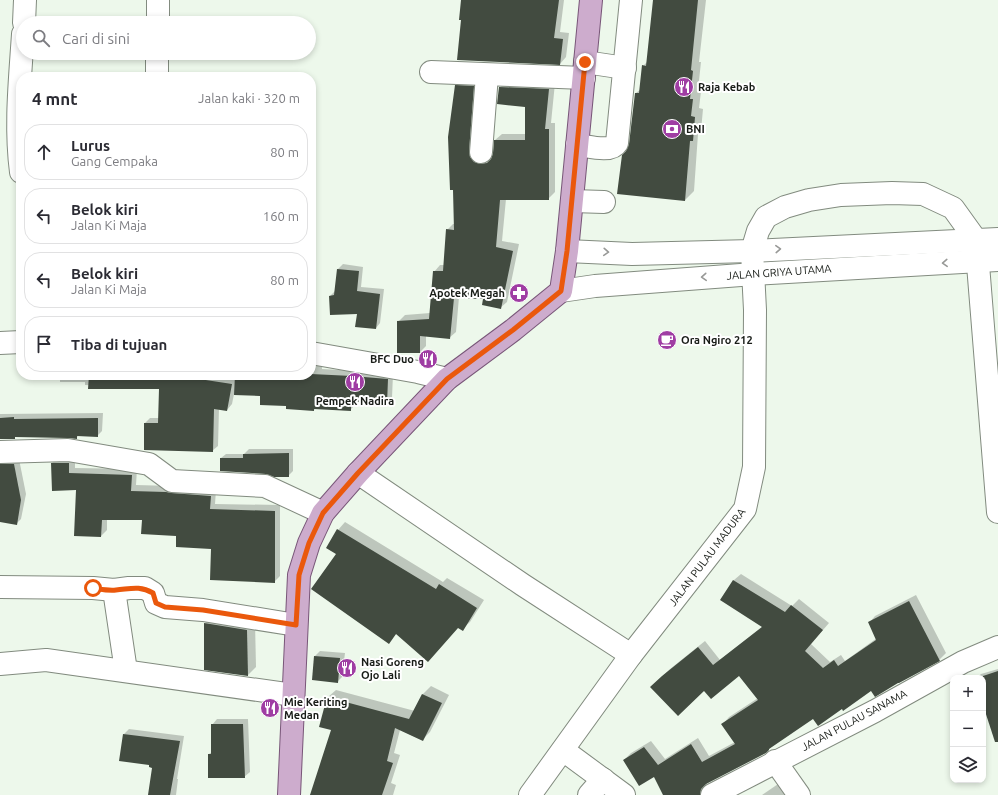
<!DOCTYPE html>
<html lang="id">
<head>
<meta charset="utf-8">
<style>
	:root { --surface:#fff; --page:#f7f7f7; --text:#2b2b33; --muted:#7c7c81; --line:#e1e1e2 }
	body { margin:0; font-family:Ubuntu,sans-serif; background:var(--page); color:var(--text) }
	.controls { position:absolute; right:12px; bottom:12px; display:grid; overflow:hidden; border-radius:8px; box-shadow:0 2px 6px #0003 }
	.controls button { width:36px; height:36px; display:grid; place-items:center; padding:0; border:0; border-bottom:1px solid var(--line); background:var(--surface); color:var(--text); font:20px sans-serif }
	.stop { position:absolute; width:12px; height:12px; margin:-9px; border:3px solid #ea580c; border-radius:50%; background:#fff }
	.stop.end { background:#ea580c; border-color:#fff; box-shadow:0 1px 4px #0008 }
	.list { margin:0; padding:0; list-style:none }
	h2 { display:flex; justify-content:space-between; align-items:center; height:52px; margin:0; padding:0 16px; font-size:17px }
	h2 small { font-size:13px; font-weight:400; color:var(--muted) }
	.list li { display:grid; grid-template-columns:26px 1fr auto; gap:12px; align-items:center; box-sizing:border-box; height:56px; margin:0 8px 8px; padding:0 8px; border:1px solid var(--line); border-radius:16px }
	.list b { display:block; font-size:15px; white-space:nowrap }
	.list p { margin:0; font-size:13px; white-space:nowrap; color:var(--muted) }
	.list em { font-size:13px; font-style:normal; color:var(--muted) }
	.icon { flex:none; width:22px; height:22px; fill:none; stroke:currentColor; stroke-width:2; stroke-linecap:round; stroke-linejoin:round }
	.map { position:relative; flex:none; width:998px; height:795px; overflow:hidden }
	.search { position:absolute; background:var(--surface); box-shadow:0 2px 6px #0003; left:16px; top:16px; width:300px; height:44px; display:flex; align-items:center; gap:10px; box-sizing:border-box; padding:0 14px; border-radius:22px; color:var(--muted); font-size:15px }
	.panel { position:absolute; background:var(--surface); box-shadow:0 2px 6px #0003; left:16px; top:72px; width:300px; height:308px; border-radius:16px }
	.map>svg:first-child { display:block }
	.shadow { fill:#0003 }
	.building { fill:#424b40 }
	.lines { fill:none; stroke-linecap:round; stroke-linejoin:round }
	.minor-casing { stroke:#828b7f; stroke-width:24 }
	.major-casing { stroke:#785678; stroke-width:24 }
	.minor { stroke:#fff; stroke-width:22 }
	.major { stroke:#cdaccd; stroke-width:22 }
	.oneway { stroke:#989997 }
	.route { stroke:#ea580c; stroke-width:5 }
	.labels { text-anchor:middle; dominant-baseline:central; stroke-width:4; stroke-linejoin:round; paint-order:stroke }
	.poi-label { font-size:11px; font-weight:bold; fill:#191d18; stroke:#fff; text-anchor:start }
	.street-label { font-size:11px; fill:#191d18; stroke:#fff }
</style>
</head>
<body>
<div class="map">
<svg width="998" height="795" viewBox="0 0 998 795">
	<rect width="100%" height="100%" fill="#edf8eb"/>
	<g class="shadow">
		<polygon points="462,0 564,0 560,32 569,33 566,57 560,64 462,19"/>
		<polygon points="654,0 706,0 699,62 701,62 698,90 701,91 699,108 703,109 701,131 698,134 694,191 685,200 630,144 636,93 641,89 643,66 648,61"/>
		<polygon points="230,75 230,77 210,77"/>
		<polygon points="462,80 479,80 487,159 493,157 495,140 502,134 526,134 526,106 500,88 506,81 555,83 551,123 555,123 555,192 548,199 506,199 502,241 519,244 507,302 500,308 485,298 459,297 456,332 449,338 426,336 426,346 420,352 398,352 398,322 405,315 430,313 434,272 440,265 444,265 447,230 453,224 455,224 456,86"/>
		<polygon points="343,264 363,267 361,287 384,289 380,323 376,328 358,313 330,296 335,291 338,269"/>
		<polygon points="311,364 322,365 322,369 358,371 393,374 392,398 387,403 356,401 356,404 350,410 316,408 314,410 287,405 261,395 234,394 232,404 227,410 219,408 218,446 212,451 145,449 145,423 150,418 159,418 160,388 85,385 85,382 60,382 60,375 311,375"/>
		<polygon points="103,413 102,431 97,436 79,435 76,438 16,436 14,438 0,438 0,414"/>
		<polygon points="249,449 293,449 293,471 288,476 266,473 221,458 226,454 244,454"/>
		<polygon points="58,457 75,457 75,468 137,469 136,485 173,486 216,490 215,504 280,505 280,576 274,582 212,548 177,535 143,519 107,519 107,530 101,536 77,489 52,463"/>
		<polygon points="0,458 19,459 26,494 21,519 16,524 0,521"/>
		<polygon points="345,522 443,582 447,578 484,600 470,622 462,629 458,627 397,633 388,642 337,554 327,548 338,530"/>
		<polygon points="741,574 792,606 799,599 829,623 811,644 830,662 841,655 845,661 877,638 869,623 875,616 916,595 946,653 939,660 871,690 842,708 813,718 774,744 769,749 707,782 706,787 708,795 664,795 654,776 624,760 631,753 651,741 665,759 698,738 709,756 735,742 723,724 729,717 758,698 739,675 704,690 651,687 670,669 705,641 720,660 763,626 721,599 734,580"/>
		<polygon points="213,615 255,622 256,667 248,675 205,623"/>
		<polygon points="320,651 345,653 342,677 337,682 315,656"/>
		<polygon points="998,669 998,720 983,702 983,678 977,678 981,674"/>
		<polygon points="431,686 449,695 430,732 422,740 400,730 394,753 400,755 391,783 396,785 393,795 311,795 332,730 328,697 336,690 415,711 423,694"/>
		<polygon points="217,719 248,719 250,772 244,777 209,754 212,752 212,725"/>
		<polygon points="129,729 184,736 177,779 178,779 176,795 149,795 153,767 124,734"/>
		<polygon points="784,780 795,795 762,795"/>
	</g>
	<g class="building">
		<polygon points="461,0 559,0 554,38 563,39 560,65 457,60 461,20 459,20"/>
		<polygon points="653,0 698,0 691,70 693,71 690,99 693,99 691,116 695,117 693,141 690,141 685,201 617,194 622,155 626,151 629,144 635,93 639,93 642,65 646,66"/>
		<polygon points="455,85 474,86 469,151 470,157 474,162 480,164 487,163 491,159 493,153 494,140 525,140 525,107 497,104 499,87 549,89 545,129 549,129 549,200 500,200 496,247 513,251 501,309 482,305 483,299 454,298 450,339 420,336 420,353 397,353 397,321 429,319 433,271 443,271 446,229 454,230 453,190 450,190 448,137"/>
		<polygon points="337,269 359,271 357,291 380,294 376,329 355,327 357,314 330,315 329,296 334,295"/>
		<polygon points="311,374 352,376 388,379 387,404 351,401 351,411 314,409 314,411 286,409 286,406 260,405 260,396 234,395 235,375 311,375"/>
		<polygon points="89,375 186,375 186,377 232,384 227,411 214,409 213,452 144,450 144,423 158,423 159,389 88,389"/>
		<polygon points="14,417 14,419 98,418 98,437 77,436 77,439 68,438 15,437 15,439 0,439 0,418"/>
		<polygon points="289,453 289,477 274,477 266,474 220,471 220,458 243,458 243,454"/>
		<polygon points="51,463 69,463 69,473 132,475 131,491 166,492 171,493 211,496 210,509 275,511 275,583 210,580 211,549 176,547 176,536 141,534 142,520 102,520 101,537 74,536 76,490 52,491"/>
		<polygon points="0,464 14,464 21,500 17,525 0,522"/>
		<polygon points="337,529 436,589 439,584 477,608 463,631 458,628 428,662 396,634 389,644 311,589 336,554 326,548"/>
		<polygon points="733,580 785,612 791,605 823,630 805,651 823,668 834,660 838,666 876,640 868,622 909,601 940,661 899,683 898,683 875,697 871,691 843,711 842,709 818,726 813,719 769,749 769,750 766,753 706,784 701,789 700,795 663,795 654,777 639,786 623,760 644,747 658,765 691,744 702,762 735,744 721,724 758,700 739,676 711,699 704,691 678,716 650,687 662,676 698,647 713,665 762,627 720,600"/>
		<polygon points="204,623 247,630 248,676 204,670"/>
		<polygon points="314,656 340,658 338,683 312,680"/>
		<polygon points="998,671 998,742 995,742 983,705 983,676"/>
		<polygon points="422,694 442,703 423,741 395,728 387,761 393,763 382,795 310,795 331,730 319,727 327,697 409,719"/>
		<polygon points="211,724 243,724 245,778 208,778 208,754 211,754"/>
		<polygon points="123,734 180,741 170,795 148,795 152,768 149,767 149,765 119,761"/>
	</g>
	<g class="lines">
		<g class="minor-casing">
			<g id="minor">
				<polyline points="24,23 25,0"/>
				<polyline points="158,23 158,0"/>
				<polyline points="585,62 625,68"/>
				<polyline points="431,72 584,78"/>
				<polyline points="157,77 157,53"/>
				<path d="M577 145C588 146 611 153 617 143L631 0"/>
				<polyline points="481,152 487,75"/>
				<path d="M21 172C15 126 20 80 23 34"/>
				<polyline points="572,201 604,202"/>
				<polyline points="567,251 632,254 752,251 998,239"/>
				<polyline points="561,291 595,286 754,274 998,260"/>
				<polyline points="0,343 21,342"/>
				<polyline points="311,353 418,372 447,379"/>
				<polyline points="0,452 68,450 149,464 172,481 265,486 323,513"/>
				<polyline points="358,473 523,585 631,655"/>
				<polyline points="0,587 93,588 114,590 129,588 145,588 153,593 156,603 165,607 203,610 296,625"/>
				<polyline points="114,590 126,671"/>
				<polyline points="0,664 46,660 293,695"/>
				<polyline points="563,750 624,795"/>
				<polyline points="775,761 799,795"/>
				<polyline points="530,795 631,655 745,509 754,467 755,310 752,251 758,231 766,217 785,207 809,200 841,195 892,193 923,194 953,208 976,240 998,512"/>
				<polyline points="589,795 603,779"/>
				<polyline points="712,795 875,711 963,662 998,647"/>
			</g>
		</g>
		<g class="major-casing">
			<polyline id="major" points="289,795 299,575 309,543 323,513 358,473 447,379 513,330 561,291 567,251 591,0"/>
		</g>
		<use href="#minor" class="minor"/>
		<use href="#major" class="major"/>
	</g>
	<defs><path id="oneway-chevron" d="M-2-3.5L2.5 0L-2 3.5" fill="none" stroke-width="1.6" stroke-linecap="round" stroke-linejoin="round"/></defs>
	<g class="oneway">
		<use href="#oneway-chevron" transform="translate(778 249) rotate(-3)"/>
		<use href="#oneway-chevron" transform="translate(606 252) rotate(4)"/>
		<use href="#oneway-chevron" transform="translate(945 263) rotate(177)"/>
		<use href="#oneway-chevron" transform="translate(704 277) rotate(176)"/>
	</g>
	<g class="lines">
		<path class="route" d="M93 588C100 589 108 591 116 590 130 589 139 585 153 593L156 603 165 607 203 610 296 625 299 575 309 543 323 513 358 473 447 379 513 330 561 291 567 251 585 62"/>
	</g>
	<defs>
		<g id="restaurant-disc" transform="scale(1)"><circle r="9.5" fill="#9f3da3" stroke="#fff"/><path d="M-5-6h1v4h1v-4h1v4h1v-4h1v5L-1.5 .5V6h-2V.5L-5-1ZM5-6V6H3V1.5H1.5Q1.5-4 5-6Z" fill="#fff"/></g>
		<g id="bank-disc" transform="scale(1)"><circle r="9.5" fill="#9f3da3" stroke="#fff"/><path d="M-6-4H6V4H-6ZM0-2.3a2.3 2.3 0 1 0 0 4.6a2.3 2.3 0 1 0 0-4.6Z" fill="#fff"/></g>
		<g id="pharmacy-disc" transform="scale(1)"><circle r="9.5" fill="#9f3da3" stroke="#fff"/><path d="M-2-6h4v4h4v4h-4v4h-4v-4h-4v-4h4Z" fill="#fff"/></g>
		<g id="cafe-disc" transform="scale(1)"><circle r="9.5" fill="#9f3da3" stroke="#fff"/><path d="M-5.5-4.5H6V0H3Q3 3.5 0 3.5H-2.5Q-5.5 3.5-5.5 0ZM3-3.2v2h1.7v-2ZM-6 4.5H4V6H-6Z" fill="#fff"/></g>
	</defs>
	<g fill-rule="evenodd">
		<use href="#restaurant-disc" x="684" y="87"/>
		<use href="#bank-disc" x="672" y="129"/>
		<use href="#pharmacy-disc" x="519" y="293"/>
		<use href="#cafe-disc" x="667" y="340"/>
		<use href="#restaurant-disc" x="428" y="359"/>
		<use href="#restaurant-disc" x="355" y="382"/>
		<use href="#restaurant-disc" x="347" y="668"/>
		<use href="#restaurant-disc" x="270" y="708"/>
	</g>
	<g class="labels">
		<g class="poi-label">
			<text x="698" y="87">Raja Kebab</text>
			<text x="686" y="129">BNI</text>
			<text x="505" y="293" text-anchor="end">Apotek Megah</text>
			<text x="681" y="340">Ora Ngiro 212</text>
			<text x="414" y="359" text-anchor="end">BFC Duo</text>
			<text x="355" y="401" text-anchor="middle">Pempek Nadira</text>
			<text x="361" y="662">Nasi Goreng<tspan x="361" dy="13">Ojo Lali</tspan></text>
			<text x="284" y="702">Mie Keriting<tspan x="284" dy="13">Medan</tspan></text>
		</g>
		<g class="street-label">
			<text transform="translate(779 272) rotate(-4)">JALAN GRIYA UTAMA</text>
			<text transform="translate(707 557) rotate(-53)">JALAN PULAU MADURA</text>
			<text transform="translate(854 720) rotate(-28)">JALAN PULAU SANAMA</text>
		</g>
	</g>
</svg>
<div class="controls">
<button>+</button>
<button>−</button>
<button><svg class="icon" aria-label="layers" viewBox="0 0 24 24"><path d="M12 4l9 5-9 5-9-5zM3 14l9 5 9-5"/></svg></button>
</div>
<div class="stop" style="left:93px;top:588px"></div>
<div class="stop end" style="left:585px;top:62px"></div>
<div class="search"><svg class="icon" aria-label="search" viewBox="0 0 24 24"><circle cx="10" cy="10" r="6"/><path d="M15 15l6 6"/></svg>Cari di sini</div>
<section class="panel">
<h2>4 mnt<small>Jalan kaki · 320 m</small></h2>
<ul class="list">
<li><svg class="icon" aria-label="ahead" viewBox="0 0 24 24"><path d="M12 20V5M6 11l6-6 6 6"/></svg><div><b>Lurus</b><p>Gang Cempaka</p></div><em>80 m</em></li>
<li><svg class="icon" aria-label="left" viewBox="0 0 24 24"><path d="M17 20v-9H6M10 6l-5 5 5 5"/></svg><div><b>Belok kiri</b><p>Jalan Ki Maja</p></div><em>160 m</em></li>
<li><svg class="icon" aria-label="left" viewBox="0 0 24 24"><path d="M17 20v-9H6M10 6l-5 5 5 5"/></svg><div><b>Belok kiri</b><p>Jalan Ki Maja</p></div><em>80 m</em></li>
<li><svg class="icon" aria-label="arrive" viewBox="0 0 24 24"><path d="M6 21V4h12l-3 4 3 4H6"/></svg><div><b>Tiba di tujuan</b></div></li>
</ul>
</section>
</div>
</body>
</html>
